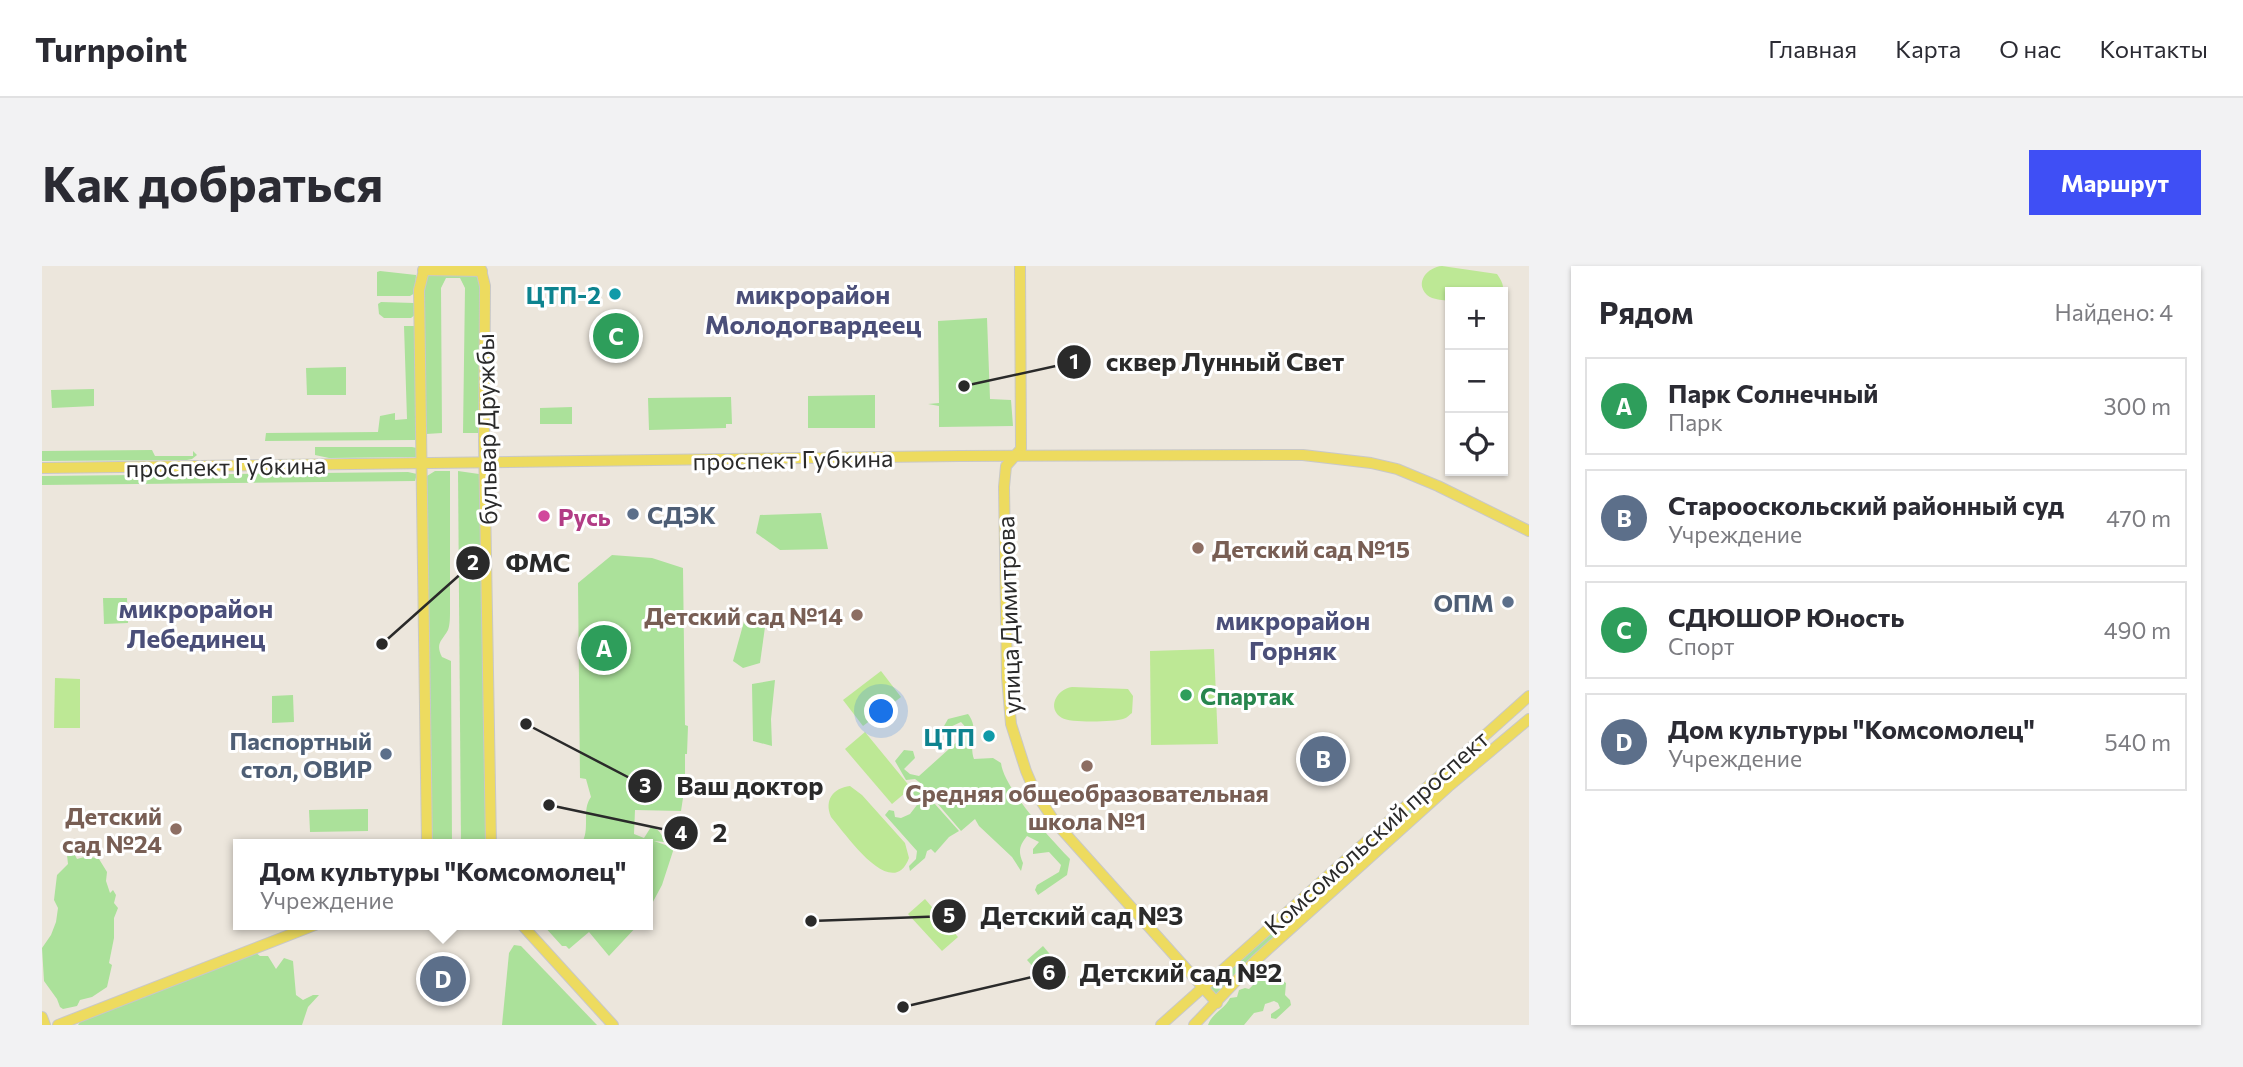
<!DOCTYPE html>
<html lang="ru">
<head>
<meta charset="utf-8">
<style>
	:root { --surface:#fff; --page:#f2f2f3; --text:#2b2b33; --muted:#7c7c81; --line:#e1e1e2; --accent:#3f4ff5 }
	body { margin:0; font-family:Commissioner,sans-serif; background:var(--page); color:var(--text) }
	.controls { position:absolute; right:21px; top:21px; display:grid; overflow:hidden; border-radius:0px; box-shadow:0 2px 5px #0004 }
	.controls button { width:63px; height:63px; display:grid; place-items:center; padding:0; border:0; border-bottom:2px solid var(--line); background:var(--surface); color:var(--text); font:35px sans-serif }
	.you { position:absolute; left:840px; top:446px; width:24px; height:24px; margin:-18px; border:5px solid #fff; border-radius:50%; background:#1a73e8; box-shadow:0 0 0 10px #1a73e833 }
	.badge { display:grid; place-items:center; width:46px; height:46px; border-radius:50%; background:var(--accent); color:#fff; font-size:23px; font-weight:700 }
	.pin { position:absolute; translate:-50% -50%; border:4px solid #fff; box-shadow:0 2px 7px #0006 }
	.popup { position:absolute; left:191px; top:573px; width:420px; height:91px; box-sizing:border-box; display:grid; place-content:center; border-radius:0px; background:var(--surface); filter:drop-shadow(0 2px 5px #0005); font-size:23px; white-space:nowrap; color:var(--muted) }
	.popup b { font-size:26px; color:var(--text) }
	.popup::after { content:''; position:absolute; left:50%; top:100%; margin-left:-14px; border:14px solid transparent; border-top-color:var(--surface) }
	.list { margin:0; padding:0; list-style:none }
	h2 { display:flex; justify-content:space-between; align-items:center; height:91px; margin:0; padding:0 28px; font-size:30px }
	h2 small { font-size:23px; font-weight:400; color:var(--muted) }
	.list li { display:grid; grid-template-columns:46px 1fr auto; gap:21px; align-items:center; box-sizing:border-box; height:98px; margin:0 14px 14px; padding:0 14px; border:2px solid var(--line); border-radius:0px }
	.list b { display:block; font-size:26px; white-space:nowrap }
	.list p { margin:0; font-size:23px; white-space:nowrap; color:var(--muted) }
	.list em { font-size:23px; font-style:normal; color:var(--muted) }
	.icon { flex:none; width:38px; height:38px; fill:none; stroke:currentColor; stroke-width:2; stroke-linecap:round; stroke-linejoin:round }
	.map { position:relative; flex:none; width:1487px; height:759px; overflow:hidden; border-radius:0px }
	header { display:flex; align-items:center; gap:42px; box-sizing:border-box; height:98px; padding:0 35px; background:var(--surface); border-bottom:2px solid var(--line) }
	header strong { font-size:33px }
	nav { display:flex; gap:38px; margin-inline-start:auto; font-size:24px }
	.intro { display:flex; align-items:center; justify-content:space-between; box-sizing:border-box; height:168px; padding:0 42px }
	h1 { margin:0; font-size:49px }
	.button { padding:18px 32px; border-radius:0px; background:var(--accent); color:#fff; font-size:24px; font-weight:700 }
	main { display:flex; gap:42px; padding:0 42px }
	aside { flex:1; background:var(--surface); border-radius:0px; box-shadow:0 2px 5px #0004 }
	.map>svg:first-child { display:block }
	.green { fill:#abe19a }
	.pitch { fill:#bde895 }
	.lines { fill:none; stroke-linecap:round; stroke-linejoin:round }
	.major-casing { stroke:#c8c8c8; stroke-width:12 }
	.major { stroke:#eddb5f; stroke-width:10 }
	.culture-dot { fill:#0f9aa8; stroke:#fff; stroke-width:2.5 }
	.service-dot { fill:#5c6f8a; stroke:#fff; stroke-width:2.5 }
	.hotel-dot { fill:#d1479c; stroke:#fff; stroke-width:2.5 }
	.education-dot { fill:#8d6e63; stroke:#fff; stroke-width:2.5 }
	.leisure-dot { fill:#2e9e5b; stroke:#fff; stroke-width:2.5 }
	.labels { text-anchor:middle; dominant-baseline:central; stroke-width:6; stroke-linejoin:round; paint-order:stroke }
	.culture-label { font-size:24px; font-weight:bold; fill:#0d838f; stroke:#fff; text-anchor:end }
	.street-label { font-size:24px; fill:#2a2a2a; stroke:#fff }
	.service-label { font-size:24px; font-weight:bold; fill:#4e5e75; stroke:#fff; text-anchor:end }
	.hotel-label { font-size:24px; font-weight:bold; fill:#b23c85; stroke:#fff; text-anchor:start }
	.education-label { font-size:24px; font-weight:bold; fill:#785e54; stroke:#fff; text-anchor:end }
	.leisure-label { font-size:24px; font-weight:bold; fill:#27864d; stroke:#fff; text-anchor:start }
	.neighbourhood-label { font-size:26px; font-weight:bold; fill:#4b4f79; stroke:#fff }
	.leader { fill:none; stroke:#2a2a2a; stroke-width:2.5 }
	.callout-dot { fill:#2a2a2a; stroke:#fff; stroke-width:2.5 }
	.mark-label { font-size:21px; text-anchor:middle; font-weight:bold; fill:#fff }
	.callout-label { font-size:26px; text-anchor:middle; font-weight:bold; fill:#2a2a2a; stroke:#fff; stroke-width:6; stroke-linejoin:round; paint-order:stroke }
</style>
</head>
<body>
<header>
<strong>Turnpoint</strong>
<nav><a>Главная</a><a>Карта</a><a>О нас</a><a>Контакты</a></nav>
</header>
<div class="intro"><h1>Как добраться</h1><a class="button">Маршрут</a></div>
<main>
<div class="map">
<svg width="1487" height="759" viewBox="0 0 1487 759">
	<rect width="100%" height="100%" fill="#ece6dc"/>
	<g class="green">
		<polygon points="338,5 374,9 373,27 368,30 335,30 335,6"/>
		<polygon points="385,7 435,8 438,21 438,167 421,167 423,22 418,12 404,12 399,22 400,167 384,168 382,22"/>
		<polygon points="339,36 372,37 374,48 369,52 342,52 337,48 336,38"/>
		<polygon points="945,52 948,133 969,134 971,160 897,161 897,140 886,138 897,137 896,55"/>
		<polygon points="362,60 373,60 376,171 373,174 223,175 224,167 336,166 338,150 353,147 353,154 365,153"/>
		<polygon points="304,101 304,129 265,129 264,102"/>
		<polygon points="52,123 52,140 10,142 9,124"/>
		<polygon points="833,129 833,162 766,162 766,130"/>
		<polygon points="689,131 690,158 684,158 684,162 607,164 606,132"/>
		<polygon points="530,141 530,158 498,158 498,142"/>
		<polygon points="273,181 370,181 375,182 374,191 371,191 287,192 273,189"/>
		<polygon points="110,184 113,190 151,190 151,185 155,189 150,193 145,194 0,195 0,185"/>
		<path d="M393 205H408V345C408 351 408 359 406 364 400 375 393 377 400 391L409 395 410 578H388L384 216 385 210Z"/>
		<polygon points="416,205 437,208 439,221 444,578 419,578"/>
		<polygon points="366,206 375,208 373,215 0,219 0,210"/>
		<polygon points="779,247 786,283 738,284 714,267 718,249"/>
		<path d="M570 289 610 292 641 302 643 459 646 460 645 488H643V514L647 517 643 519 639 545 593 544 592 568 602 572 609 561C617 563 620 568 622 576L612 575 632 582 620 619 606 645V578H539C549 564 539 544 549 531L544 513 538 512 536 317Z"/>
		<polygon points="61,332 85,332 86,357 62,358"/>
		<polygon points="703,352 723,361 718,397 701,402 691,395"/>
		<polygon points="733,414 729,453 730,480 711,475 710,418"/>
		<polygon points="251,429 252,456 230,457 230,430"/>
		<path d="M926 448C938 463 926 477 932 493L951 492 959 497C962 523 1009 573 1028 593L1025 609 996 629 993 624 995 619 1017 606 1019 599 1007 586 991 588V583L997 576 985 570C977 580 976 586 981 597L979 605 970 591 937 560 933 553 919 565 877 516 873 513 864 514 853 495 862 484 871 485 873 492 862 503 868 508 877 510 927 465 919 456 906 462 902 460 906 453Z"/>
		<polygon points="876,519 917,565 907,571 893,587 889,583 885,585 883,592 868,605 867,600 874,593 875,585 843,549 847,544 852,545 853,551 859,552 868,548 878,535 870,527 871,523"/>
		<polygon points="1395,519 1397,521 1395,524 1285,623 1279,623"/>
		<polygon points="326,543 326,565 268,566 267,544"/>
		<polygon points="32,587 35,593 46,590 57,593 65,606 64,615 68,627 71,624 74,629 72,637 76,642 72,652 72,672 67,697 70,699 65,721 50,731 38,734 35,740 21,743 18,741 15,733 2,715 0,682 9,669 14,656 16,642 12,634 15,609 26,598 25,589"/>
		<polygon points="1268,632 1270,632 1270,637 1201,699 1175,728 1172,728 1167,723 1170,719"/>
		<polygon points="501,659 596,659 567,690 547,666 527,683 524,680 520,680"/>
		<polygon points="472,679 479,680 555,759 460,759 467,687"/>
		<polygon points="1001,680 1027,711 1012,724 985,694"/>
		<polygon points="209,683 218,690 226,690 234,703 242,692 251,695 254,729 261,734 271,729 277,729 266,741 260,759 36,759 39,755 191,694 200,694 200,690"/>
		<path d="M1213 708 1219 710 1233 709 1244 717 1243 729 1248 734 1249 739 1234 753 1229 752V748L1238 742 1236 737 1232 735 1223 738 1221 745 1212 747 1202 759H1166C1170 747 1183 743 1188 732L1195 731 1197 724 1203 722 1207 723 1214 716 1208 713Z"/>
	</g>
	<g class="pitch">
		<path d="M1400 0 1455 8C1459 14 1463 20 1460 26H1408V35C1401 34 1391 34 1385 29 1372 16 1386 1 1400 0Z"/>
		<polygon points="1172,383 1176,478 1109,479 1108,385"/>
		<polygon points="839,405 859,431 821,460 801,434"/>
		<polygon points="13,412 38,413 38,462 12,462"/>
		<path d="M1030 421 1086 423 1091 430 1090 447C1086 450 1085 452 1081 453 1072 456 1027 457 1020 452 1004 442 1015 423 1030 421Z"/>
		<polygon points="823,466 869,522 850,538 803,483"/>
		<path d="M808 520 820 529 863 577 867 592C850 637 803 567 789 551 782 534 791 522 808 520Z"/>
		<polygon points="883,633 916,671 900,685 866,648"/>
	</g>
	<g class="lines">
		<g class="major-casing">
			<g id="major">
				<polyline points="383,0 377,24 385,578"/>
				<polyline points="438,0 443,20 442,176 449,578"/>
				<polyline points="978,0 979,183 964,200 962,221 965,411 969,458 984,505 993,526 1013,556 1175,737"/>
				<polyline points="381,4 440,5"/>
				<polyline points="0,202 917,190 1261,189 1329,197 1355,203 1396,220 1487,265"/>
				<polyline points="480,659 571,759"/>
				<polyline points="0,751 3,759"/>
				<polyline points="16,759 273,659"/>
				<polyline points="1119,759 1487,430"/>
				<polyline points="1152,759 1214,694 1406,521 1487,453"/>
			</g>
		</g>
		<use href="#major" class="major"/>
	</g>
	<g class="culture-dot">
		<circle cx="573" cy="28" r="7"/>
		<circle cx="947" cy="470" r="7"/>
	</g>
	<g class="service-dot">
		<circle cx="591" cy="248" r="7"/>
		<circle cx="1466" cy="336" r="7"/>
		<circle cx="344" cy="488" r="7"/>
	</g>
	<circle class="hotel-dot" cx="502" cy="250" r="7"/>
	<g class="education-dot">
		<circle cx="1156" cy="282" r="7"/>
		<circle cx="815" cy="349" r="7"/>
		<circle cx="1045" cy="500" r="7"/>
		<circle cx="134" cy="563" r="7"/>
	</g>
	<circle class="leisure-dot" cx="1144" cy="429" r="7"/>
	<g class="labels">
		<g class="culture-label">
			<text x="559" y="28">ЦТП-2</text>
			<text x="933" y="470">ЦТП</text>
		</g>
		<g class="street-label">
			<text transform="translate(444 163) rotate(-91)">бульвар Дружбы</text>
			<text transform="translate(751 193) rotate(-1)">проспект Губкина</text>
			<text transform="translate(184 200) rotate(-1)">проспект Губкина</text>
			<text transform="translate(966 349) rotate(-92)">улица Димитрова</text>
			<text transform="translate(1334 566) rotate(-42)">Комсомольский проспект</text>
		</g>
		<g class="service-label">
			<text x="605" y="248" text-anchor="start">СДЭК</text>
			<text x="1452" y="336">ОПМ</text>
			<text x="330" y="474">Паспортный<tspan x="330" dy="28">стол, ОВИР</tspan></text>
		</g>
		<g class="hotel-label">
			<text x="516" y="250">Русь</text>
		</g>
		<g class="education-label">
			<text x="1170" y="282" text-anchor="start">Детский сад №15</text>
			<text x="801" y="349">Детский сад №14</text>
			<text x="1045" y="526" text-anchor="middle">Средняя общеобразовательная<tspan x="1045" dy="28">школа №1</tspan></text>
			<text x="120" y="549">Детский<tspan x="120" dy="28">сад №24</tspan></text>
		</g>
		<g class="leisure-label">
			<text x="1158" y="429">Спартак</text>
		</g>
		<g class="neighbourhood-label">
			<text x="771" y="27">микрорайон<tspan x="771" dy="30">Молодогвардеец</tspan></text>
			<text x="154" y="341">микрорайон<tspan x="154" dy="30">Лебединец</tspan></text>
			<text x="1251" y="353">микрорайон<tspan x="1251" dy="30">Горняк</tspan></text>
		</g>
	</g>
	<path class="leader" d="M922 120L1032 96M340 378L431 297M484 458L603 520M507 539L639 567M769 655L907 650M861 741L1007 707"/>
	<g class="callout-dot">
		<circle cx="922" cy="120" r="7"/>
		<circle cx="340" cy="378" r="7"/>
		<circle cx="484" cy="458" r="7"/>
		<circle cx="507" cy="539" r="7"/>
		<circle cx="769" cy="655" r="7"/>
		<circle cx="861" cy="741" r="7"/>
		<circle cx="1032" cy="96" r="18"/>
		<circle cx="431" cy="297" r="18"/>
		<circle cx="603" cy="520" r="18"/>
		<circle cx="639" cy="567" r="18"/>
		<circle cx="907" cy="650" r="18"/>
		<circle cx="1007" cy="707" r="18"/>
	</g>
	<g class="mark-label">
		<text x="1032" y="103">1</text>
		<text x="431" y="304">2</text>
		<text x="603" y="527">3</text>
		<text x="639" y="575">4</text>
		<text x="907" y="657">5</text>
		<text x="1007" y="714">6</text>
	</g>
	<g class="callout-label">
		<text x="1183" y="105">сквер Лунный Свет</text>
		<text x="496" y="306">ФМС</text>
		<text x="708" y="529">Ваш доктор</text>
		<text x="678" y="576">2</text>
		<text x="1040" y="659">Детский сад №3</text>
		<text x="1139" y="716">Детский сад №2</text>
	</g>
</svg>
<div class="controls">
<button>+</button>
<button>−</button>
<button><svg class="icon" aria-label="locate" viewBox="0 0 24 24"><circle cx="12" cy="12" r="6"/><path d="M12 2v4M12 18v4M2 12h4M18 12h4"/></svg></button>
</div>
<div class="you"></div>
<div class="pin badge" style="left:562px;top:382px;background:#2e9e5b">A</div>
<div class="pin badge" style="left:1281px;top:493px;background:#5c6f8a">B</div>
<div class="pin badge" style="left:574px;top:70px;background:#2e9e5b">C</div>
<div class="pin badge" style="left:401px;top:713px;background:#5c6f8a">D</div>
<div class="popup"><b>Дом культуры &quot;Комсомолец&quot;</b>Учреждение</div>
</div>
<aside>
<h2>Рядом<small>Найдено: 4</small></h2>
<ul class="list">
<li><span class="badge" style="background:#2e9e5b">A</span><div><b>Парк Солнечный</b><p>Парк</p></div><em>300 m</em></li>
<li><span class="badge" style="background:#5c6f8a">B</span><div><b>Старооскольский районный суд</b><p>Учреждение</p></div><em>470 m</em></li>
<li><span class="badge" style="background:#2e9e5b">C</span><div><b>СДЮШОР Юность</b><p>Спорт</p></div><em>490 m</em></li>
<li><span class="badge" style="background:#5c6f8a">D</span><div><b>Дом культуры &quot;Комсомолец&quot;</b><p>Учреждение</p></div><em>540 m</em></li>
</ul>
</aside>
</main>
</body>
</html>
